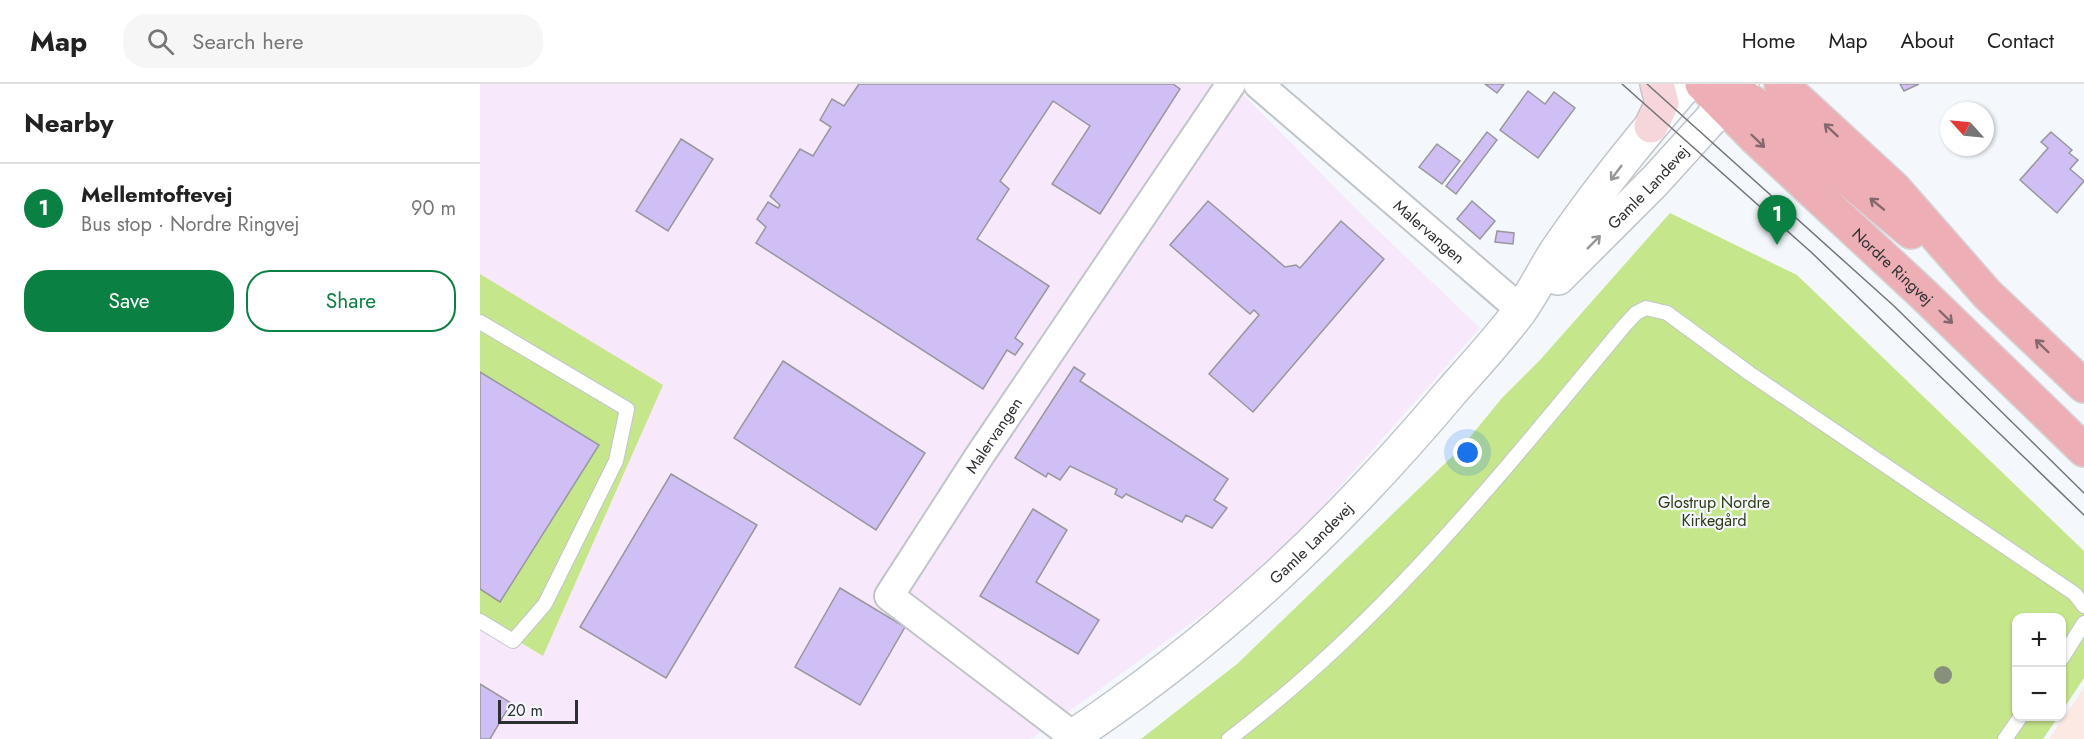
<!DOCTYPE html>
<html lang="en">
<head>
<meta charset="utf-8">
<style>
	:root { --surface:#fff; --page:#f6f6f6; --text:#222; --muted:#767676; --line:#e0e0e0; --accent:#0b8043 }
	body { margin:0; font-family:Jost,sans-serif; background:var(--page); color:var(--text) }
	.controls { position:absolute; right:18px; bottom:18px; display:grid; overflow:hidden; border-radius:12px; box-shadow:0 2px 4px #0004 }
	.controls button { width:54px; height:54px; display:grid; place-items:center; padding:0; border:0; border-bottom:2px solid var(--line); background:var(--surface); color:var(--text); font:30px sans-serif }
	.compass { position:absolute; left:1460px; top:18px; width:54px; height:54px; border-radius:50%; background:var(--surface); box-shadow:0 2px 4px #0004; rotate:297deg }
	.scale { position:absolute; left:18px; bottom:15px; width:80px; box-sizing:border-box; padding-left:6px; border:3px solid #2e2f31; border-top:0; font-size:16px; line-height:21px; white-space:nowrap; color:#2e2f31; -webkit-text-stroke:4px #f4f8fd; paint-order:stroke }
	.you { position:absolute; left:988px; top:369px; width:21px; height:21px; margin:-15px; border:4px solid #fff; border-radius:50%; background:#1a73e8; box-shadow:0 0 0 9px #1a73e833 }
	.badge { display:grid; place-items:center; width:39px; height:39px; border-radius:50%; background:var(--accent); color:#fff; font-size:20px; font-weight:700 }
	.pin { position:absolute; translate:-50% -50px; filter:drop-shadow(0 2px 3px #0008) }
	.pin::after { content:''; position:absolute; top:32px; width:21px; height:18px; background:inherit; clip-path:polygon(0 0,100% 0,50% 100%) }
	.list { margin:0; padding:0; list-style:none }
	h2 { display:flex; justify-content:space-between; align-items:center; height:78px; margin:0; padding:0 24px; font-size:26px }
	h2 small { font-size:20px; font-weight:400; color:var(--muted) }
	.list li { display:grid; grid-template-columns:39px 1fr auto; gap:18px; align-items:center; box-sizing:border-box; height:90px; padding:0 24px; border-top:2px solid var(--line) }
	.list b { display:block; font-size:22px; white-space:nowrap }
	.list p { margin:0; font-size:20px; white-space:nowrap; color:var(--muted) }
	.list em { font-size:20px; font-style:normal; color:var(--muted) }
	.actions { display:flex; gap:12px; padding:18px 24px }
	.actions a { flex:1; padding:14px 0; border:2px solid var(--accent); border-radius:24px; text-align:center; font-size:21px; color:var(--accent) }
	.actions .main { background:var(--accent); color:#fff }
	.icon { flex:none; width:33px; height:33px; fill:none; stroke:currentColor; stroke-width:2; stroke-linecap:round; stroke-linejoin:round }
	.map { position:relative; flex:none; width:1604px; height:655px; overflow:hidden }
	header { display:flex; align-items:center; gap:36px; box-sizing:border-box; height:84px; padding:0 30px; background:var(--surface); border-bottom:2px solid var(--line) }
	header strong { font-size:28px }
	nav { display:flex; gap:33px; margin-inline-start:auto; font-size:21px }
	.search { width:420px; height:54px; background:var(--page); display:flex; align-items:center; gap:15px; box-sizing:border-box; padding:0 21px; border-radius:24px; color:var(--muted); font-size:22px }
	main { display:flex }
	aside { flex:1; background:var(--surface) }
	.map>svg:first-child { display:block }
	.industrial { fill:#f7e8fb }
	.medical { fill:#fde9e3 }
	.green { fill:#c6e68c }
	.building { fill:#cfbff5; stroke:#98979c; stroke-width:1.5 }
	.lines { fill:none; stroke-linecap:round; stroke-linejoin:round }
	.service-casing { stroke:#c1c5ca; stroke-width:16 }
	.minor-casing { stroke:#c1c5ca; stroke-width:32 }
	.tertiary-casing { stroke:#c1c5ca; stroke-width:36 }
	.secondary-casing { stroke:#c1c5ca; stroke-width:36 }
	.primary-casing { stroke:#d5d5d6; stroke-width:36 }
	.service { stroke:#fff; stroke-width:14 }
	.minor { stroke:#fff; stroke-width:28 }
	.tertiary { stroke:#fff; stroke-width:33 }
	.secondary { stroke:#f7d6db; stroke-width:33 }
	.primary { stroke:#eeaeb6; stroke-width:33 }
	.tram { stroke:#737578; stroke-width:1.5 }
	.tree { fill:#87907c }
	.oneway { stroke:#84686d }
	.oneway2 { stroke:#969798 }
	.labels { text-anchor:middle; dominant-baseline:central; stroke-width:4.5; stroke-linejoin:round; paint-order:stroke }
	.street-label { font-size:16px; fill:#2e2f31; stroke:#f4f8fd }
	.park-label { font-size:16px; fill:#2d3a13; stroke:#f4f8fd }
</style>
</head>
<body>
<header>
<strong>Map</strong>
<div class="search"><svg class="icon" aria-label="search" viewBox="0 0 24 24"><circle cx="10" cy="10" r="6"/><path d="M15 15l6 6"/></svg>Search here</div>
<nav><a>Home</a><a>Map</a><a>About</a><a>Contact</a></nav>
</header>
<main>
<aside>
<h2>Nearby<small></small></h2>
<ul class="list">
<li><span class="badge">1</span><div><b>Mellemtoftevej</b><p>Bus stop · Nordre Ringvej</p></div><em>90 m</em></li>
</ul>
<div class="actions"><a class="main">Save</a><a>Share</a></div>
</aside>
<div class="map">
<svg width="1604" height="655" viewBox="0 0 1604 655">
	<rect width="100%" height="100%" fill="#f4f8fd"/>
	<polygon class="industrial" points="0,0 753,0 882,131 1000,244 790,482 551,655 0,655"/>
	<polygon class="medical" points="1604,604 1604,655 1569,655"/>
	<g class="green">
		<polygon points="1190,129 1317,191 1604,467 1604,594 1582,627 1582,534 1536,534 1536,632 1578,633 1563,655 661,655 757,580 981,364 1022,314 1060,276"/>
		<polygon points="0,190 183,301 63,572 0,534"/>
	</g>
	<g class="building">
		<polygon points="379,0 693,0 700,5 620,130 572,100 610,42 573,17 520,97 529,105 497,155 569,202 535,254 543,260 535,271 527,266 503,305 276,159 286,143 277,135 288,118 298,124 300,121 290,112 320,65 333,72 351,43 340,36 352,15 364,22"/>
		<polygon points="1005,0 1024,0 1017,9"/>
		<polygon points="1420,0 1439,0 1424,7"/>
		<polygon points="1048,7 1065,20 1074,8 1095,24 1058,74 1020,46"/>
		<polygon points="1007,48 1017,56 976,110 966,102"/>
		<polygon points="1571,48 1592,66 1589,69 1598,76 1590,85 1604,97 1577,129 1540,96 1568,64 1561,58"/>
		<polygon points="201,55 233,75 188,147 156,127"/>
		<polygon points="957,60 980,77 962,100 939,83"/>
		<polygon points="728,117 805,183 816,181 820,184 861,137 904,175 773,328 729,290 779,231 774,226 770,230 690,161"/>
		<polygon points="992,117 1015,137 1000,155 977,135"/>
		<polygon points="1017,147 1034,149 1033,160 1015,158"/>
		<polygon points="303,277 445,369 396,446 254,354"/>
		<polygon points="594,283 605,290 600,297 748,395 734,416 747,424 732,444 706,431 702,438 646,410 642,414 635,410 637,405 590,382 580,396 568,389 566,393 535,374"/>
		<polygon points="0,288 119,361 20,518 0,505"/>
		<polygon points="191,390 277,441 186,594 100,543"/>
		<polygon points="553,425 587,446 556,498 619,536 598,570 500,512"/>
		<polygon points="360,504 425,543 380,621 315,583"/>
		<polygon points="0,600 31,619 10,655 0,655"/>
	</g>
	<g class="lines">
		<g class="service-casing">
			<g id="service">
				<polyline points="0,238 147,325 136,377 65,520 33,557 0,537"/>
				<polyline points="1582,574 1604,539"/>
				<path d="M749 655C903 539 1022 389 1144 242L1156 229 1166 224 1187 229 1269 289 1595 510 1604 522"/>
				<polyline points="1525,655 1541,632"/>
			</g>
		</g>
		<g class="minor-casing">
			<g id="minor">
				<path id="s1" d="M778 0 1041 226"/>
				<path id="s2" d="M593 652 409 512 500 371 751 0"/>
			</g>
		</g>
		<g class="tertiary-casing">
			<g id="tertiary">
				<path id="s3" d="M1078 194 1175 97 1262 1"/>
				<path id="s4" d="M589 655C740 554 855 446 972 307 995 281 1019 255 1040 227 1053 209 1063 188 1075 169 1115 110 1161 53 1207 0"/>
			</g>
		</g>
		<g class="secondary-casing">
			<polyline id="secondary" points="1171,42 1182,19 1177,0"/>
		</g>
		<g class="primary-casing">
			<g id="primary">
				<path id="s5" d="M1222 0 1274 53 1444 211 1604 366"/>
				<polyline points="1239,0 1249,2 1294,33 1431,148"/>
				<polyline points="1301,0 1415,105 1507,210 1604,302"/>
			</g>
		</g>
		<use href="#service" class="service"/>
		<use href="#minor" class="minor"/>
		<use href="#tertiary" class="tertiary"/>
		<use href="#secondary" class="secondary"/>
		<use href="#primary" class="primary"/>
		<g class="tram">
			<polyline points="1142,0 1331,168 1604,431"/>
			<polyline points="1167,0 1414,222 1604,409"/>
		</g>
	</g>
	<circle class="tree" cx="1463" cy="591" r="9"/>
	<defs><path id="oneway-shaft" d="M-6 0H5M1.5-3L5.5 0L1.5 3" fill="none" stroke-width="1.6" stroke-linecap="round" stroke-linejoin="round" transform="scale(1.5)"/></defs>
	<g class="oneway">
		<use href="#oneway-shaft" transform="translate(1351 46) rotate(-137)"/>
		<use href="#oneway-shaft" transform="translate(1278 57) rotate(44)"/>
		<use href="#oneway-shaft" transform="translate(1397 120) rotate(-141)"/>
		<use href="#oneway-shaft" transform="translate(1466 233) rotate(44)"/>
		<use href="#oneway-shaft" transform="translate(1562 262) rotate(-136)"/>
	</g>
	<g class="oneway2">
		<use href="#oneway-shaft" transform="translate(1136 89) rotate(127)"/>
		<use href="#oneway-shaft" transform="translate(1114 158) rotate(-45)"/>
	</g>
	<g class="labels">
		<g class="street-label">
			<text stroke="none"><textPath href="#s3" startOffset="128">Gamle Landevej</textPath></text>
			<text stroke="none"><textPath href="#s1" startOffset="226">Malervangen</textPath></text>
			<text stroke="none"><textPath href="#s5" startOffset="264">Nordre Ringvej</textPath></text>
			<text stroke="none"><textPath href="#s2" startOffset="423">Malervangen</textPath></text>
			<text stroke="none"><textPath href="#s4" startOffset="312">Gamle Landevej</textPath></text>
		</g>
		<g class="park-label">
			<text x="1234" y="418">Glostrup Nordre<tspan x="1234" dy="18">Kirkegård</tspan></text>
		</g>
	</g>
</svg>
<div class="controls">
<button>+</button>
<button>−</button>
</div>
<svg class="compass" viewBox="-18 -18 36 36"><path d="M0-13l5 13h-10z" fill="#e53935"/><path d="M0 13l5-13h-10z" fill="#767676"/></svg>
<div class="scale">20 m</div>
<div class="you"></div>
<div class="pin badge" style="left:1297px;top:161px">1</div>
</div>
</main>
</body>
</html>
